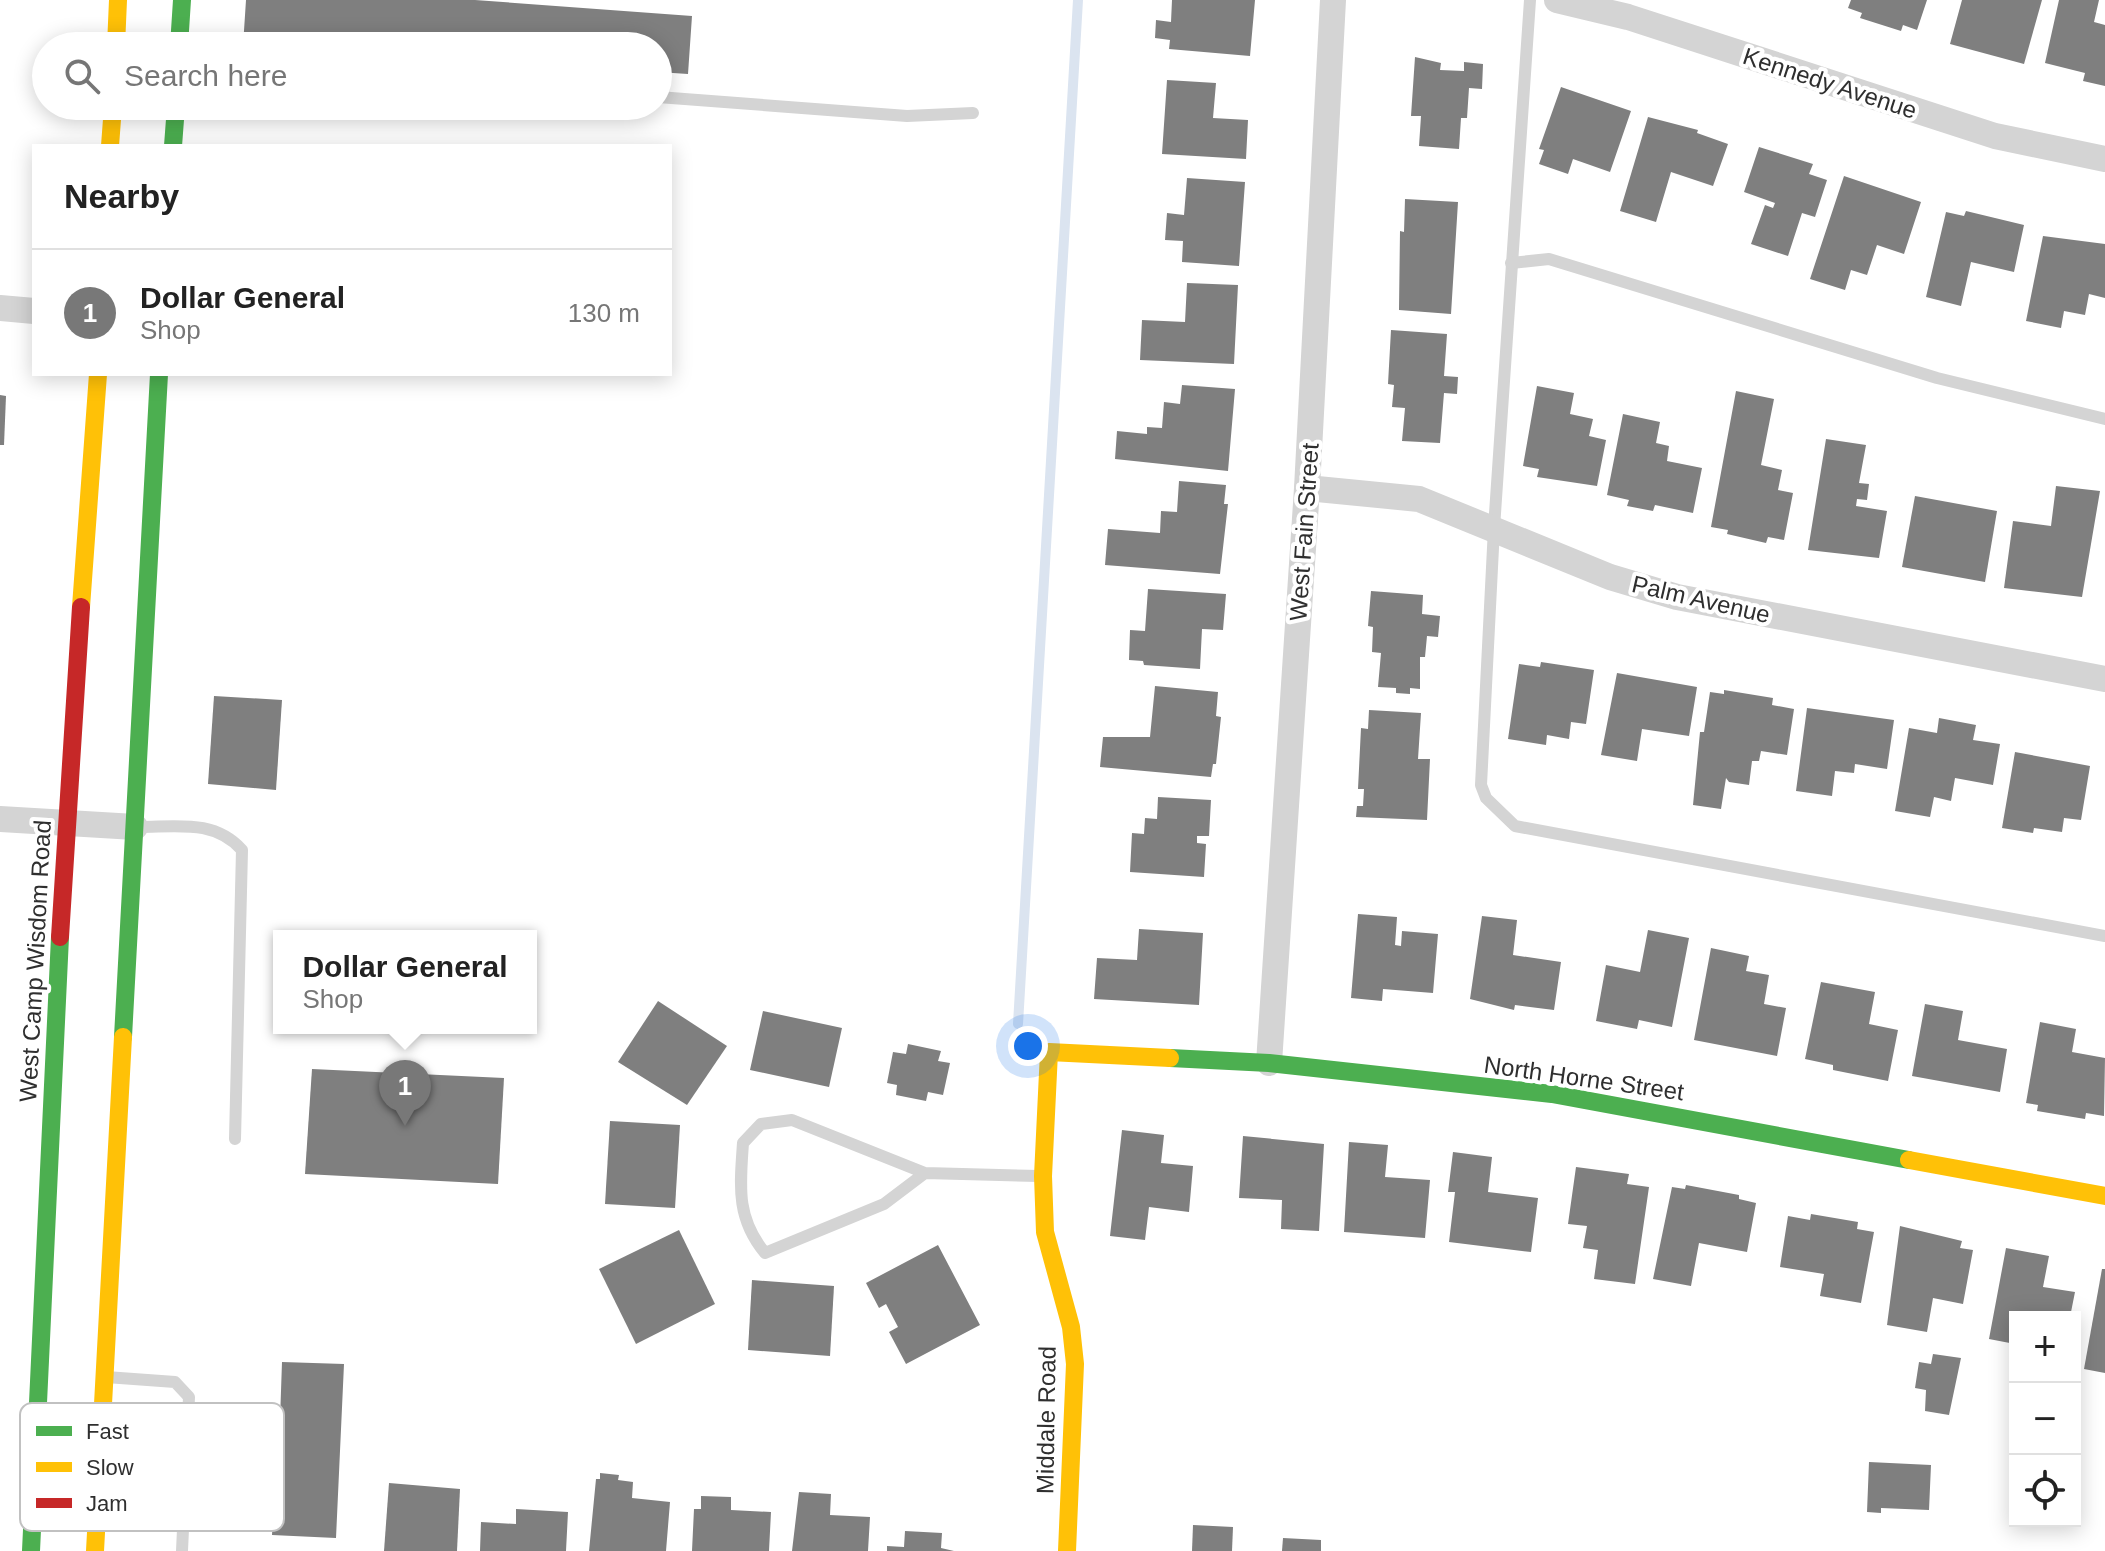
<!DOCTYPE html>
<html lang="en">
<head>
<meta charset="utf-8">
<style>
	:root { --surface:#fff; --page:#f2f2f2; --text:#222; --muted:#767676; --line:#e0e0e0; --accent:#787878 }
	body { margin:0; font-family:Helvetica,sans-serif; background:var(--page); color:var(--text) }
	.controls { position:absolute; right:24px; bottom:24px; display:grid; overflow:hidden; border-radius:0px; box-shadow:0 4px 20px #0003 }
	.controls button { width:72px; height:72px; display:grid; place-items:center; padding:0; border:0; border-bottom:2px solid var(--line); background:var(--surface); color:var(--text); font:40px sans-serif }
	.you { position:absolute; left:1028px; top:1046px; width:28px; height:28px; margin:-20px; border:6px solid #fff; border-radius:50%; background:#1a73e8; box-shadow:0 0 0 12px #1a73e833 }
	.badge { display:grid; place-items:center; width:52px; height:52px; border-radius:50%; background:var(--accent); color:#fff; font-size:26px; font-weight:700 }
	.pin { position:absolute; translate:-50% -66px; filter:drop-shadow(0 2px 4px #0008) }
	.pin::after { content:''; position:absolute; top:42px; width:28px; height:24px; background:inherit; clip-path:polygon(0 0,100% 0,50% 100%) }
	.popup { position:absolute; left:273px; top:930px; width:264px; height:104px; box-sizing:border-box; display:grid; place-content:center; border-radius:0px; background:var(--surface); filter:drop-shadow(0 2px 6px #0005); font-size:26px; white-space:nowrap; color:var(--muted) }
	.popup b { font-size:30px; color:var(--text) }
	.popup::after { content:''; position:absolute; left:50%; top:100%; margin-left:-16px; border:16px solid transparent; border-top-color:var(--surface) }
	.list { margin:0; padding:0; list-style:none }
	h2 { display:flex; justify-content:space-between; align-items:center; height:104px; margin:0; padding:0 32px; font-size:34px }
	h2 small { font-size:26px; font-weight:400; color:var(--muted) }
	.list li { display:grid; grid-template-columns:52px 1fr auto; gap:24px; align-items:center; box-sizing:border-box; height:128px; padding:0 32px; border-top:2px solid var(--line) }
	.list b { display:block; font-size:30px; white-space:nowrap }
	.list p { margin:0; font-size:26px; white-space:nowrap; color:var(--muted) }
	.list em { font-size:26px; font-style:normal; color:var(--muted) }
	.icon { flex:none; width:44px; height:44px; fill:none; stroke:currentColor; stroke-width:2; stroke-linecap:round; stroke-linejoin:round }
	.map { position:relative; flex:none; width:2105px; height:1551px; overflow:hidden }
	.search { position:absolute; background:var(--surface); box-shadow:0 4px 20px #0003; left:32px; top:32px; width:640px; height:88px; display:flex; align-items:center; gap:20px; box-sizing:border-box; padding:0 28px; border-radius:44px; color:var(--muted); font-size:30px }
	.panel { position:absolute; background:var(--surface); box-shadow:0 4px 20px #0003; left:32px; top:144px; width:640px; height:232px; border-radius:0px }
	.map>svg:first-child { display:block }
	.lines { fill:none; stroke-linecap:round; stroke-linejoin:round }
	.stream { stroke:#dbe4f0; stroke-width:10 }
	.building { fill:#7f7f7f }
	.lane { stroke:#d4d4d4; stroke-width:12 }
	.street { stroke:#d4d4d4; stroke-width:26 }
	.fast { stroke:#4caf50; stroke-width:18 }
	.slow { stroke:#ffc107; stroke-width:18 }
	.jam { stroke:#c62828; stroke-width:18 }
	.labels { text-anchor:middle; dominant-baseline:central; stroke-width:8; stroke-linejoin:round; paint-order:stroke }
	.street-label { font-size:24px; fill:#2f2f2f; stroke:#fff }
	.key { fill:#fff; stroke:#c1c1c1; stroke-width:2 }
	.key-label { font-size:22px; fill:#2f2f2f }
</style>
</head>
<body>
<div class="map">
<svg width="2105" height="1551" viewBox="0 0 2105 1551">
	<rect width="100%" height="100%" fill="#fff"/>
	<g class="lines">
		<polyline class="stream" points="1018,1024 1078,0"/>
	</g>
	<g class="building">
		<polygon points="246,0 475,0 692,16 688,74 658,72 658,46 243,46"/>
		<polygon points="1172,0 1255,0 1250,56 1169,49 1170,40 1155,38 1156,20 1171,22"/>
		<polygon points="1851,0 1927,0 1917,30 1903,25 1901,31 1860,18 1862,13 1848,8"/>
		<polygon points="1962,0 2042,0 2024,64 1950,44"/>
		<polygon points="2059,0 2099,0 2094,22 2105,25 2105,86 2083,81 2085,73 2045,63"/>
		<polygon points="1415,57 1441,63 1440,70 1464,71 1464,62 1483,64 1482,89 1469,88 1467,118 1461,118 1459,149 1419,146 1421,116 1411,116"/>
		<polygon points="1167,80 1216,83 1213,118 1248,120 1246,159 1162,154"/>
		<polygon points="1561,87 1631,111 1610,172 1573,159 1568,174 1539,164 1544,150 1539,149"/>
		<polygon points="1648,117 1698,130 1697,133 1728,144 1713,186 1671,172 1656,222 1620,211"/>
		<polygon points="1759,147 1813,164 1809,174 1827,180 1815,217 1802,213 1788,256 1751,244 1765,205 1773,208 1775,203 1744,192"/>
		<polygon points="1844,176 1921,202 1904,254 1877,245 1867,275 1851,270 1845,290 1810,279"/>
		<polygon points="1187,178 1245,182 1239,266 1182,262 1183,241 1165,240 1167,213 1184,215"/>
		<polygon points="1405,199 1458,202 1451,314 1399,310 1400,231 1404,232"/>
		<polygon points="1966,211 2024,225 2014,272 1971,262 1961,306 1926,297 1946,212 1964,216"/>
		<polygon points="2043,236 2105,244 2105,298 2089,294 2085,315 2064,311 2061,328 2026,321"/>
		<polygon points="1187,283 1238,285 1234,364 1140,360 1142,320 1185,322"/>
		<polygon points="1391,330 1447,334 1444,376 1458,377 1457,394 1444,393 1440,443 1402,441 1405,408 1392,407 1394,385 1388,384"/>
		<polygon points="1182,385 1235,389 1228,471 1115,459 1117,431 1147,434 1147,427 1162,428 1164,402 1180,404"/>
		<polygon points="1537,386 1574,393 1570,414 1593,419 1589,436 1606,440 1597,486 1537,477 1539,469 1523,466"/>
		<polygon points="1736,391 1774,399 1761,465 1782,470 1778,490 1793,493 1784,540 1768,537 1766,543 1727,534 1728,530 1711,527"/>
		<polygon points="0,395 6,396 4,445 0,445"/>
		<polygon points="1623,414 1660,422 1656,443 1669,446 1667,461 1702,468 1693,513 1655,505 1653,511 1627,506 1629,500 1607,495"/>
		<polygon points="1826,439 1866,445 1859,483 1869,484 1867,500 1857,499 1856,506 1887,511 1879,558 1808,550"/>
		<polygon points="1179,481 1226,485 1224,504 1228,504 1220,574 1105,565 1108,529 1160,533 1161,511 1177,512"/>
		<polygon points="2056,486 2100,491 2082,597 2004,588 2013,521 2051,526"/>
		<polygon points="1915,496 1997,511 1985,582 1902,567"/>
		<polygon points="1148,589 1226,594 1223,630 1202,629 1200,669 1144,665 1143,661 1129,660 1130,630 1145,631"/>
		<polygon points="1371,591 1423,595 1422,614 1440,616 1438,637 1427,636 1425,657 1420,657 1420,689 1410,688 1410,694 1396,693 1396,688 1378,687 1381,653 1372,652 1373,627 1368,626"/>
		<polygon points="1541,662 1594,670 1586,724 1571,722 1569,739 1547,735 1546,745 1508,739 1519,664 1540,667"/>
		<polygon points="1617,673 1697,687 1689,736 1642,729 1637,761 1601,755"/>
		<polygon points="1155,686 1218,692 1216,716 1221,717 1216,764 1213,764 1211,777 1100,767 1103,737 1150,737"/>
		<polygon points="1724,690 1773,698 1772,705 1794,709 1787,755 1761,751 1759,761 1752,761 1749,785 1729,782 1726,778 1721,809 1693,805 1700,732 1704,732 1710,692 1724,694"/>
		<polygon points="214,696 282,700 276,790 208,784"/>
		<polygon points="1807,708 1894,720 1887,769 1855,764 1854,773 1835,771 1832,796 1796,791"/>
		<polygon points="1369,710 1421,713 1418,759 1430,759 1427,820 1356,817 1357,806 1363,806 1364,789 1358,789 1361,728 1368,729"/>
		<polygon points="1939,718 1976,725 1973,740 2000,744 1993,785 1955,778 1951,801 1934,797 1930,817 1895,811 1909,728 1937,733"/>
		<polygon points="2015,752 2090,766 2081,820 2064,818 2062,832 2034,828 2033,833 2002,828"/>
		<polygon points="1158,797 1211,800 1209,836 1197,836 1197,843 1206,844 1204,877 1130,872 1132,833 1144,834 1145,818 1157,819"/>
		<polygon points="1358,914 1397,917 1395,945 1401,946 1402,931 1438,934 1433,993 1383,989 1382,1001 1351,998"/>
		<polygon points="1482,916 1517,920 1513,955 1561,962 1554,1010 1515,1005 1514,1010 1470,999"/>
		<polygon points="1139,929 1203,933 1199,1005 1094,999 1097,958 1137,960"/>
		<polygon points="1648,930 1689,938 1672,1027 1639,1020 1637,1029 1596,1021 1606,965 1640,972"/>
		<polygon points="1711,948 1749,956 1746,971 1769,975 1764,1004 1786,1008 1777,1056 1694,1040"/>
		<polygon points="1821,982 1875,992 1869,1024 1898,1030 1888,1081 1833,1070 1833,1065 1805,1059"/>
		<polygon points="658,1001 727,1046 687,1105 618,1062"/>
		<polygon points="1925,1004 1963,1011 1958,1040 2007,1049 2000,1092 1912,1076"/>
		<polygon points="763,1011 842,1028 829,1087 750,1070"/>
		<polygon points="2040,1022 2076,1029 2072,1052 2105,1058 2104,1116 2086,1113 2085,1119 2037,1111 2038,1105 2026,1103"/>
		<polygon points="908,1044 941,1051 938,1061 950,1063 943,1095 928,1092 926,1101 896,1095 897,1085 887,1083 893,1052 906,1054"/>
		<polygon points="312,1069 504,1078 498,1184 305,1174"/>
		<polygon points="610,1121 680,1125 675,1208 605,1204"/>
		<polygon points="1122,1130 1164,1135 1161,1163 1193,1166 1189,1212 1149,1207 1145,1240 1110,1236"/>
		<polygon points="1243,1136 1324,1144 1319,1231 1281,1229 1282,1200 1239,1198"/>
		<polygon points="1349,1142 1388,1145 1385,1177 1430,1180 1425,1238 1344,1232"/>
		<polygon points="1453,1152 1492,1157 1488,1192 1538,1198 1531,1252 1449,1242 1455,1192 1448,1192"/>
		<polygon points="1576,1167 1629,1174 1627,1184 1649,1187 1635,1284 1594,1279 1598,1250 1583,1248 1587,1226 1568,1224"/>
		<polygon points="1686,1185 1739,1195 1739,1199 1756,1203 1747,1252 1699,1243 1691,1286 1653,1279 1672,1187 1685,1189"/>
		<polygon points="1811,1214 1858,1222 1857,1229 1874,1232 1861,1303 1820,1296 1824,1274 1780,1267 1788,1216 1810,1220"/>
		<polygon points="1900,1226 1962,1241 1960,1248 1973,1250 1963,1304 1933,1298 1927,1332 1887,1325"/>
		<polygon points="679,1230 715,1304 636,1344 599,1269"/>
		<polygon points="938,1245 980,1325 906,1364 889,1332 898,1327 886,1304 879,1308 866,1283"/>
		<polygon points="2006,1248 2049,1256 2043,1287 2075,1292 2070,1317 2015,1317 2015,1344 1989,1339"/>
		<polygon points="2102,1269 2105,1269 2105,1373 2084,1369"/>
		<polygon points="752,1280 834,1286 830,1356 748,1350"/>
		<polygon points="1933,1354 1961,1358 1949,1415 1925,1411 1926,1390 1915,1388 1919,1362 1931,1364"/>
		<polygon points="282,1362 344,1364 336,1538 272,1535 275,1487 233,1485 236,1419 280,1420"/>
		<polygon points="1869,1462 1931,1465 1929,1510 1881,1508 1881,1513 1867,1512"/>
		<polygon points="600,1473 619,1475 618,1480 633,1482 632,1498 670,1502 666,1551 589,1551 596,1479 600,1479"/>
		<polygon points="389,1483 460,1489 457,1551 384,1551"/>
		<polygon points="799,1492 831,1494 830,1515 870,1517 868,1551 792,1551"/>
		<polygon points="701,1496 731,1497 731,1510 771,1512 769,1551 692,1551 694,1509 701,1509"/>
		<polygon points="516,1509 568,1512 566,1551 480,1551 481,1522 516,1524"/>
		<polygon points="1193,1525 1233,1527 1232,1551 1192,1551"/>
		<polygon points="905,1531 942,1533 941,1548 954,1551 887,1551 887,1546 904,1547"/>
		<polygon points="1283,1538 1321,1540 1321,1551 1282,1551"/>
	</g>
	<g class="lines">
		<g class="lane">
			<polyline points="1530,0 1494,528 1481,785 1486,798 1515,826 2105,936"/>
			<polyline points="658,97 907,116 973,113"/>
			<polyline points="1511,263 1549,259 1937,378 2105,419"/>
			<path d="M138 827C177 827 214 819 242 850L235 1139"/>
			<path d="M925 1173 792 1120 761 1124 743 1143C740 1186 736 1218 765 1253L884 1204 925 1173 1039 1176"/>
			<polyline points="106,1377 175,1382 189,1397 182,1551"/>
		</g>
		<g class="street">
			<polyline points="1557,0 1628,17 1995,136 2105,159"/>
			<polyline points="0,308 34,311"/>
			<polyline points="1307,488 1419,499 1610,577 1677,597 2105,679"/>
			<polyline points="0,819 135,827"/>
			<polyline points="1269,1063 1307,488 1333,0"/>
		</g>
		<g class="fast">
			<polyline points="179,46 182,0"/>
			<polyline points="173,146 176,106"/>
			<polyline points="123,1037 159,374"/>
			<polyline points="1170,1058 1269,1063 1552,1094 1909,1160"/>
			<polyline points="31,1551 60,937"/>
		</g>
		<g class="slow">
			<polyline points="116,46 118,0"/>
			<polyline points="110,146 113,106"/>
			<polyline points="81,607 98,374"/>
			<polyline points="1909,1160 2105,1196"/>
			<polyline points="95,1551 123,1037"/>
			<polyline points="1067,1551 1075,1364 1071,1327 1045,1232 1043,1176 1049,1052 1170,1058"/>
		</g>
		<polyline class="jam" points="60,937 81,607"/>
	</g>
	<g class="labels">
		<g class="street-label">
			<text transform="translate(1830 83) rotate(18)">Kennedy Avenue</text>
			<text transform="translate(1304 532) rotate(-86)">West Fain Street</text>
			<text transform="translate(1701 599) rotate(13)">Palm Avenue</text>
			<text transform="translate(35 961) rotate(-87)">West Camp Wisdom Road</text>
			<text transform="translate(1584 1078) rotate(8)">North Horne Street</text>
			<text transform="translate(1046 1420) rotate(-89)">Middale Road</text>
		</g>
	</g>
	<rect x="20" y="1403" width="264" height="128" rx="12" class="key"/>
	<rect x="36" y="1426" width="36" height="10" fill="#4caf50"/>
	<rect x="36" y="1462" width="36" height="10" fill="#ffc107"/>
	<rect x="36" y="1498" width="36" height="10" fill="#c62828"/>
	<g class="key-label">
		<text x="86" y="1439">Fast</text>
		<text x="86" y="1475">Slow</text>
		<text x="86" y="1511">Jam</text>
	</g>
</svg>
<div class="controls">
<button>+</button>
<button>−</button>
<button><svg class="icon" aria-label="locate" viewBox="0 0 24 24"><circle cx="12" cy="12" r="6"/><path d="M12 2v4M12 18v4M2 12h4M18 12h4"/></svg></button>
</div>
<div class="you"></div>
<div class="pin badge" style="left:405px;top:1126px">1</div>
<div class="popup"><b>Dollar General</b>Shop</div>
<div class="search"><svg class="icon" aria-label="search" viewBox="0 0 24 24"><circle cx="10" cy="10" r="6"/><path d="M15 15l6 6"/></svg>Search here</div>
<section class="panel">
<h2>Nearby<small></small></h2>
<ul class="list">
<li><span class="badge">1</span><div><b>Dollar General</b><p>Shop</p></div><em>130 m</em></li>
</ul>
</section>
</div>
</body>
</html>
